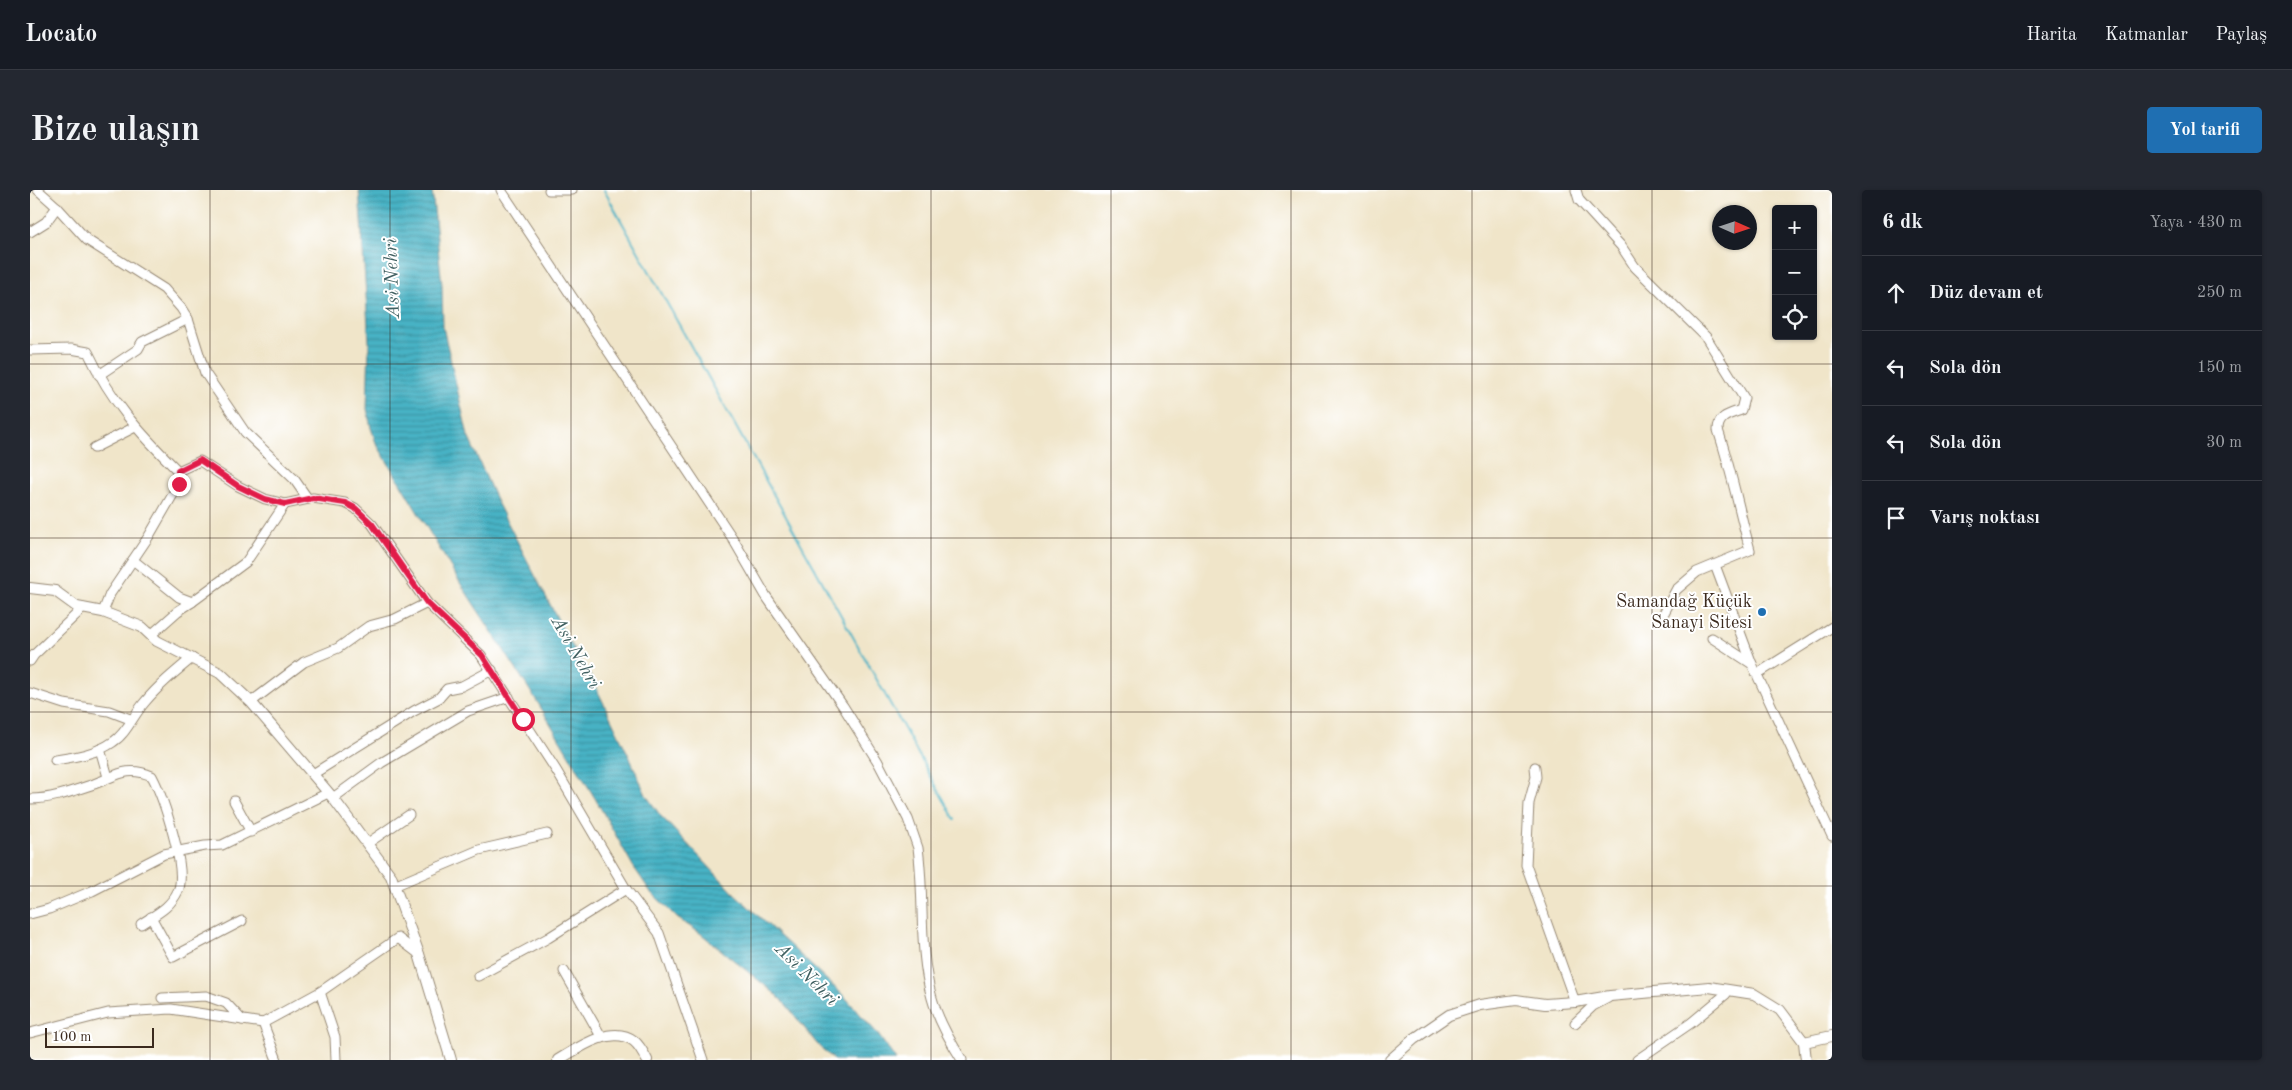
<!DOCTYPE html>
<html lang="tr">
<head>
<meta charset="utf-8">
<style>
	:root { --surface:#171b24; --page:#242831; --text:#f1f3f6; --muted:#9ea1a6; --line:#363941; --accent:#1f6fb2 }
	body { margin:0; font-family:"Old Standard TT",serif; background:var(--page); color:var(--text) }
	.controls { position:absolute; right:15px; top:15px; display:grid; overflow:hidden; border-radius:5px; box-shadow:0 1px 4px #0004 }
	.controls button { width:45px; height:45px; display:grid; place-items:center; padding:0; border:0; border-bottom:1px solid var(--line); background:var(--surface); color:var(--text); font:25px sans-serif }
	.compass { position:absolute; left:1682px; top:15px; width:45px; height:45px; border-radius:50%; background:var(--surface); box-shadow:0 1px 4px #0004; rotate:93deg }
	.scale { position:absolute; left:15px; bottom:12px; width:109px; box-sizing:border-box; padding-left:5px; border:2px solid #3b2a1e; border-top:0; font-size:14px; line-height:18px; white-space:nowrap; color:#3b2a1e; -webkit-text-stroke:4px #fff; paint-order:stroke }
	.stop { position:absolute; width:15px; height:15px; margin:-11px; border:4px solid #e11d48; border-radius:50%; background:#fff }
	.stop.end { background:#e11d48; border-color:#fff; box-shadow:0 1px 5px #0008 }
	.list { margin:0; padding:0; list-style:none }
	h2 { display:flex; justify-content:space-between; align-items:center; height:65px; margin:0; padding:0 20px; font-size:21px }
	h2 small { font-size:16px; font-weight:400; color:var(--muted) }
	.list li { display:grid; grid-template-columns:32px 1fr auto; gap:15px; align-items:center; box-sizing:border-box; height:75px; padding:0 20px; border-top:1px solid var(--line) }
	.list b { display:block; font-size:19px; white-space:nowrap }
	.list em { font-size:16px; font-style:normal; color:var(--muted) }
	.icon { flex:none; width:28px; height:28px; fill:none; stroke:currentColor; stroke-width:2; stroke-linecap:round; stroke-linejoin:round }
	.map { position:relative; flex:none; width:1802px; height:870px; overflow:hidden; border-radius:5px }
	header { display:flex; align-items:center; gap:30px; box-sizing:border-box; height:70px; padding:0 25px; background:var(--surface); border-bottom:1px solid var(--line) }
	header strong { font-size:24px }
	nav { display:flex; gap:28px; margin-inline-start:auto; font-size:18px }
	.intro { display:flex; align-items:center; justify-content:space-between; box-sizing:border-box; height:120px; padding:0 30px }
	h1 { margin:0; font-size:35px }
	.button { padding:12px 22px; border-radius:5px; background:var(--accent); color:#fff; font-size:18px; font-weight:700 }
	main { display:flex; gap:30px; padding:0 30px }
	aside { flex:1; background:var(--surface); border-radius:5px; box-shadow:0 1px 4px #0004 }
	.map>svg:first-child { display:block }
	.water { fill:url(#water-rules); stroke:#416e72 }
	.lines { fill:none; stroke-linecap:round; stroke-linejoin:round }
	.stream { stroke:#47b2c5; stroke-width:2 }
	.minor-casing { stroke:#968874; stroke-width:11 }
	.tertiary-casing { stroke:#968874; stroke-width:12 }
	.minor { stroke:#fff; stroke-width:9 }
	.tertiary { stroke:#fff; stroke-width:10 }
	.route { stroke:#e11d48; stroke-width:6 }
	.grid { fill:none; stroke:#3b2a1e; stroke-width:1; stroke-opacity:0.55 }
	.poi-dot { fill:#1f6fb2; stroke:#fff; stroke-width:2 }
	.labels { text-anchor:middle; dominant-baseline:central; stroke-width:4; stroke-linejoin:round; paint-order:stroke }
	.poi-label { font-size:18px; fill:#3b2a1e; stroke:#fff; text-anchor:end }
	.water-label { font-size:19px; font-style:italic; fill:#406061; stroke:#fff }
</style>
</head>
<body>
<header>
<strong>Locato</strong>
<nav><a>Harita</a><a>Katmanlar</a><a>Paylaş</a></nav>
</header>
<div class="intro"><h1>Bize ulaşın</h1><a class="button">Yol tarifi</a></div>
<main>
<div class="map">
<svg width="1802" height="870" viewBox="0 0 1802 870">
	<defs>
		<pattern id="water-rules" width="6" height="5" patternUnits="userSpaceOnUse" patternTransform="scale(1.25)"><rect width="6" height="5" fill="#47b2c5"/><path d="M0 2.5h6" fill="none" stroke="#3c919f"/></pattern>
	</defs>
	<rect width="100%" height="100%" fill="#fff"/>
	<filter id="ink" filterUnits="userSpaceOnUse"><feTurbulence type="fractalNoise" baseFrequency=".02" numOctaves="2"/><feDisplacementMap in="SourceGraphic" scale="10" xChannelSelector="R" yChannelSelector="G"/><feConvolveMatrix kernelMatrix="1 2 1 2 8 2 1 2 1" color-interpolation-filters="sRGB"/></filter>
	<filter id="wash" filterUnits="userSpaceOnUse"><feTurbulence type="fractalNoise" baseFrequency=".0096" numOctaves="4" result="noise"/><feDisplacementMap in="SourceGraphic" scale="20" xChannelSelector="R" yChannelSelector="G"/><feGaussianBlur stdDeviation="1.12" result="paint"/><feColorMatrix in="noise" values="0 0 0 0 0 0 0 0 0 0 0 0 0 0 0 0 0 1.4 0 .05"/><feComposite in="paint" operator="in"/></filter>
	<g filter="url(#wash)">
		<rect width="100%" height="100%" fill="#f0e5c9"/>
		<polygon class="water" points="329,0 402,0 412,95 413,137 438,246 468,314 538,449 561,487 599,566 616,605 630,625 704,703 814,806 847,843 866,870 804,870 787,854 758,817 743,802 670,743 647,728 620,701 603,676 566,610 508,513 432,396 346,253 341,238 337,219 339,152"/>
		<g class="lines">
			<polyline class="stream" points="574,0 925,630"/>
		</g>
	</g>
	<g filter="url(#ink)">
		<g class="lines">
			<g class="minor-casing">
				<g id="minor">
					<polyline points="8,0 27,17 57,50 134,99 151,118 158,129 175,183 215,242 264,289 278,309"/>
					<path d="M471 0 703 349 736 406 813 516 848 572 878 629 888 658C895 708 888 759 902 808 908 830 920 851 932 870"/>
					<polyline points="519,0 542,0"/>
					<path d="M1546 0 1549 10 1591 56 1605 77 1676 147 1714 208 1711 220C1700 224 1688 226 1688 240 1701 279 1709 320 1720 360L1667 382 1646 400 1634 423"/>
					<polyline points="0,42 16,32 27,17"/>
					<path d="M0 160 41 159 58 162C82 213 109 242 148 281L149 294 119 346 80 404 73 422"/>
					<polyline points="69,185 108,159 112,152 158,129"/>
					<polyline points="64,258 105,237"/>
					<polyline points="148,281 170,271 208,296 235,309 255,314 283,308 315,313 325,318 342,334 397,413 451,465 526,580 596,699 629,743 673,870"/>
					<polyline points="103,370 149,407 162,412 216,372 255,314"/>
					<polyline points="1685,375 1722,474"/>
					<polyline points="121,445 148,421 162,412"/>
					<polyline points="1682,448 1722,474 1802,646"/>
					<polyline points="0,471 4,465 53,418"/>
					<polyline points="1727,484 1802,437"/>
					<polyline points="0,503 34,514 79,521 100,529"/>
					<polyline points="221,512 274,472 308,458 339,436 365,429 397,413"/>
					<polyline points="70,559 78,587"/>
					<path d="M25 570C45 567 66 564 83 552 96 544 103 526 114 513 128 496 145 482 162 468"/>
					<polyline points="1505,577 1506,587 1499,613 1496,675 1545,812"/>
					<polyline points="283,584 384,521 409,508 417,499 432,496 462,480"/>
					<polyline points="303,608 351,573 438,521 479,507"/>
					<path d="M0 609C22 609 43 601 64 594 86 586 97 575 122 586 133 607 158 680 148 701 140 718 126 724 111 734"/>
					<polyline points="204,611 221,642"/>
					<polyline points="338,653 379,625"/>
					<polyline points="364,696 449,660 517,644"/>
					<polyline points="0,724 19,719 62,701 134,664 175,656 192,655 298,603"/>
					<polyline points="121,727 143,767 212,731"/>
					<polyline points="534,781 572,848"/>
					<polyline points="448,786 518,748 596,699"/>
					<polyline points="290,802 305,847 306,870"/>
					<polyline points="132,808 176,806 196,813 212,830"/>
					<polyline points="233,833 290,802 368,748 389,764"/>
					<polyline points="1545,833 1563,816 1578,808"/>
					<polyline points="0,843 78,823 141,819 233,833 247,870"/>
					<polyline points="1607,870 1661,833 1696,804 1697,800"/>
				</g>
			</g>
			<g class="tertiary-casing">
				<g id="tertiary">
					<polyline points="0,398 25,401 47,417 73,422 112,437 127,451 190,483 221,512 303,608 361,686 389,764 421,870"/>
					<polyline points="1774,852 1802,846"/>
					<path d="M528 870C548 858 582 834 604 851 609 855 614 864 617 870"/>
					<polyline points="1360,870 1384,849 1419,825 1450,815 1486,810 1515,814 1545,812 1580,806 1679,797 1724,804 1750,820 1774,852 1776,870"/>
				</g>
			</g>
			<use href="#minor" class="minor"/>
			<use href="#tertiary" class="tertiary"/>
		</g>
	</g>
	<g class="lines" filter="url(#ink)">
		<polyline class="route" points="149,294 148,281 170,270 208,296 235,309 255,314 283,308 315,313 325,318 342,334 397,413 452,465 493,529"/>
	</g>
	<path class="grid" d="M180 0V870M360 0V870M541 0V870M721 0V870M901 0V870M1081 0V870M1261 0V870M1442 0V870M1622 0V870M0 174H1802M0 348H1802M0 522H1802M0 696H1802"/>
	<circle class="poi-dot" cx="1732" cy="422" r="5"/>
	<g class="labels">
		<g class="poi-label">
			<text x="1722" y="412">Samandağ Küçük<tspan x="1722" dy="21">Sanayi Sitesi</tspan></text>
		</g>
		<g class="water-label">
			<text transform="translate(363 88) rotate(-92)">Asi Nehri</text>
			<text transform="translate(545 463) rotate(60)">Asi Nehri</text>
			<text transform="translate(776 785) rotate(45)">Asi Nehri</text>
		</g>
	</g>
</svg>
<div class="controls">
<button>+</button>
<button>−</button>
<button><svg class="icon" aria-label="locate" viewBox="0 0 24 24"><circle cx="12" cy="12" r="6"/><path d="M12 2v4M12 18v4M2 12h4M18 12h4"/></svg></button>
</div>
<svg class="compass" viewBox="-18 -18 36 36"><path d="M0-13l5 13h-10z" fill="#e53935"/><path d="M0 13l5-13h-10z" fill="#9ea1a6"/></svg>
<div class="scale">100 m</div>
<div class="stop" style="left:493px;top:529px"></div>
<div class="stop end" style="left:149px;top:294px"></div>
</div>
<aside>
<h2>6 dk<small>Yaya · 430 m</small></h2>
<ul class="list">
<li><svg class="icon" aria-label="ahead" viewBox="0 0 24 24"><path d="M12 20V5M6 11l6-6 6 6"/></svg><div><b>Düz devam et</b></div><em>250 m</em></li>
<li><svg class="icon" aria-label="left" viewBox="0 0 24 24"><path d="M17 20v-9H6M10 6l-5 5 5 5"/></svg><div><b>Sola dön</b></div><em>150 m</em></li>
<li><svg class="icon" aria-label="left" viewBox="0 0 24 24"><path d="M17 20v-9H6M10 6l-5 5 5 5"/></svg><div><b>Sola dön</b></div><em>30 m</em></li>
<li><svg class="icon" aria-label="arrive" viewBox="0 0 24 24"><path d="M6 21V4h12l-3 4 3 4H6"/></svg><div><b>Varış noktası</b></div></li>
</ul>
</aside>
</main>
</body>
</html>
